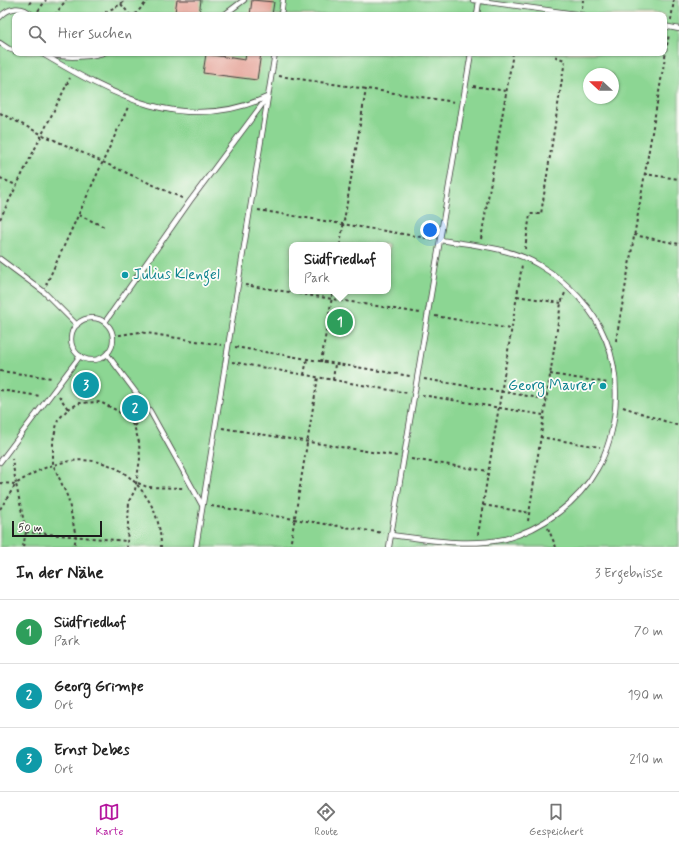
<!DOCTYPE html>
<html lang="de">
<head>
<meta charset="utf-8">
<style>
	:root { --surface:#fff; --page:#f2f2f2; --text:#222; --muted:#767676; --line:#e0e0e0; --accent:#b5179e }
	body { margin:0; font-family:Mynerve,sans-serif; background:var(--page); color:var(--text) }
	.compass { position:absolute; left:583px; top:68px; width:36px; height:36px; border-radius:50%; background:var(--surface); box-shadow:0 1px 3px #0004; rotate:292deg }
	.scale { position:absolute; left:12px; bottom:10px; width:90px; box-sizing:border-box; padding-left:4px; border:2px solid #1c1c1c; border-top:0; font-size:11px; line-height:14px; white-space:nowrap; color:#1c1c1c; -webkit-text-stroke:3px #fdfcf7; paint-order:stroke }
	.you { position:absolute; left:430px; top:230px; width:14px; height:14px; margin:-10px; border:3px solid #fff; border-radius:50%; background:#1a73e8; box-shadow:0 0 0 6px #1a73e833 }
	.badge { display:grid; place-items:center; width:26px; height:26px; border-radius:50%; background:var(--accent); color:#fff; font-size:13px; font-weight:700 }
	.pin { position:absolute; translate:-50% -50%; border:2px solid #fff; box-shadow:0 1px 4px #0006 }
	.popup { position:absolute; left:289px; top:242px; width:102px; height:52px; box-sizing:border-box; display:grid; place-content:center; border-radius:8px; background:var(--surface); filter:drop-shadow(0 1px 3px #0005); font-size:13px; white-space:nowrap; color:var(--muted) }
	.popup b { font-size:15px; color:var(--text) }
	.popup::after { content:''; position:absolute; left:50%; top:100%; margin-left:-8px; border:8px solid transparent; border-top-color:var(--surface) }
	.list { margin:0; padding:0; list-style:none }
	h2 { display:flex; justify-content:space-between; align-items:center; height:52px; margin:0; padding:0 16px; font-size:17px }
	h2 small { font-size:13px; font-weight:400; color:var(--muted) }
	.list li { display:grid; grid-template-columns:26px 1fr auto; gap:12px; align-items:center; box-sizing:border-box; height:64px; padding:0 16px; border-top:1px solid var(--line) }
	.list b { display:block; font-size:15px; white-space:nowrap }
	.list p { margin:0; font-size:13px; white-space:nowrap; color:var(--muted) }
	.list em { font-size:13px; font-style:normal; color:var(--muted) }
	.icon { flex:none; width:22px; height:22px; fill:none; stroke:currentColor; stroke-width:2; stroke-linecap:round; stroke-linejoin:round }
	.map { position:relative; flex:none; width:679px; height:547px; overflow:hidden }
	.search { position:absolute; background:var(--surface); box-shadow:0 1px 3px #0004; left:12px; right:12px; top:12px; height:44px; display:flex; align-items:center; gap:10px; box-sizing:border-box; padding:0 14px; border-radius:8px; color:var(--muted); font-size:15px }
	.sheet { height:244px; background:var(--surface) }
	nav { display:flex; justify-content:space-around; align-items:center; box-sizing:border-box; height:56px; border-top:1px solid var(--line); background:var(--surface); font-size:11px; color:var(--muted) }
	nav a { display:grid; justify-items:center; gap:2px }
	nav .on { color:var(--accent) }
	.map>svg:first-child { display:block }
	.green { fill:#8cd693; stroke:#547958; fill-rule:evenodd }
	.building { fill:#e4a196 }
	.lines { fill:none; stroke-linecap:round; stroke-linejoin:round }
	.service-casing { stroke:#3d3b39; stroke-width:6 }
	.path { stroke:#3d3b39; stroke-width:2; stroke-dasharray:3 3; stroke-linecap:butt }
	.service { stroke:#fff; stroke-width:4.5 }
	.culture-dot { fill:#0f9aa8; stroke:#fdfcf7; stroke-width:1.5 }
	.labels { text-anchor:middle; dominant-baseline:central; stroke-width:3.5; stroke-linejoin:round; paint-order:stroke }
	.culture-label { font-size:15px; fill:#0d838f; stroke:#fdfcf7; text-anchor:start }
</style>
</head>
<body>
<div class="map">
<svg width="679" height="547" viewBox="0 0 679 547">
	<rect width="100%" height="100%" fill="#fdfcf7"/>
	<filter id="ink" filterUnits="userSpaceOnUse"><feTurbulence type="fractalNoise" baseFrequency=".025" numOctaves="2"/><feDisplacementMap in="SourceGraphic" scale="8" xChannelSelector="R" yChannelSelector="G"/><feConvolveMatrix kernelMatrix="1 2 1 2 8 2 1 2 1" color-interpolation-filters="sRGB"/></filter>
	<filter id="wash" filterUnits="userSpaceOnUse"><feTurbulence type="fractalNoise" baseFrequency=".012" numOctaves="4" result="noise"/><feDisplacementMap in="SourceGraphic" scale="16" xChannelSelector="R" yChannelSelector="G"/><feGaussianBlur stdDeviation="0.9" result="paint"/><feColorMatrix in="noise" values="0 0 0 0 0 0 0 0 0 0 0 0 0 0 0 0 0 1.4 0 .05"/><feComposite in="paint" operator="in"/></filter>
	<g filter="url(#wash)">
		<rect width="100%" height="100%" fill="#f8eddb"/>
		<path class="green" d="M0 0H679V547H0ZM15 15H664V53H15ZM589 74H613V98H589ZM292 245H388V291H292Z"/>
		<g id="blocks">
			<g class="building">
				<polygon points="177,0 201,0 199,15 175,12"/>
				<polygon points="252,0 274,2 272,15 250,15"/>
				<polygon points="246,53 261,53 257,80 203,73 206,54 245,60"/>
			</g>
		</g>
	</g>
	<g filter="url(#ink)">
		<use href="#blocks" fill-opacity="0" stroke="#3d3b39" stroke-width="1"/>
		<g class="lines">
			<g class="service-casing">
				<g id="service">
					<polyline points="473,0 583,15"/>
					<polyline points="224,15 244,0"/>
					<polyline points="281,15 283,0"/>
					<polyline points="477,15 479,1"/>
					<path d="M0 17C9 7 22 5 32 15"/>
					<polyline points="664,26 679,29"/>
					<polyline points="0,43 9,49 15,51"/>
					<path d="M41 53C112 95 184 135 267 97"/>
					<path d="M45 54C65 58 83 58 103 53"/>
					<polyline points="0,259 43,291 77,325"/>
					<circle cx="92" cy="339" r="21"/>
					<polyline points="105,322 190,201 267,98"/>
					<polyline points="107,354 150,411 202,505"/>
					<polyline points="0,462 80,356"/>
					<path d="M391 535C429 540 467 547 505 539 542 529 578 503 597 469 618 433 622 379 606 340 593 308 568 282 539 265 509 247 473 245 440 240"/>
					<polyline points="196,547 275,53"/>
					<polyline points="389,547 471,53"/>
				</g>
			</g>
			<g class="path">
				<polyline points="29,4 32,0"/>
				<polyline points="121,4 130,15"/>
				<polyline points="582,8 583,0"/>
				<polyline points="38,11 46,0"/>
				<polyline points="55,15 66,0"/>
				<polyline points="100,15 121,4 124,0"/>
				<polyline points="135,15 148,0"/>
				<polyline points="671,20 674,0"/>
				<polyline points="279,76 455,102"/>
				<polyline points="473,86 506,91"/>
				<polyline points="0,113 41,134 182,198"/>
				<polyline points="644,174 679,179"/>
				<polyline points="0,178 16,185"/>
				<polyline points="258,210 433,239"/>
				<polyline points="79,215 105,227"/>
				<polyline points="0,219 70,78"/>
				<polyline points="634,235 679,244"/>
				<polyline points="481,239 513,53"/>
				<polyline points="340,245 366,89"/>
				<polyline points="525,249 530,214 541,214 565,60 556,57 557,53"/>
				<polyline points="46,285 129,105"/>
				<polyline points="245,285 420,313"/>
				<polyline points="517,296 561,303"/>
				<polyline points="435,316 511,329"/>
				<polyline points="113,336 140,332 221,345"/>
				<polyline points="616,341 669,34"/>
				<polyline points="235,347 410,376"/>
				<polyline points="232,362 407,393"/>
				<polyline points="321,362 333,291"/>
				<polyline points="0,371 52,378"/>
				<polyline points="550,374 608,383"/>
				<polyline points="304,375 307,359"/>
				<polyline points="424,379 546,399"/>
				<polyline points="333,380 335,364"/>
				<polyline points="0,390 40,396"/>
				<polyline points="422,395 543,415"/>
				<polyline points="59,396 68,409 58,420 53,440 53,464 68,498 76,537 74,547"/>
				<polyline points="623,407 679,426"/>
				<polyline points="68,409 80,403 100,402 118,411 134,426 139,442 140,459 135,490 129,501 127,547"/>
				<polyline points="134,426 143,416"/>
				<polyline points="222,428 397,456"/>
				<polyline points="540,437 600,447"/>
				<polyline points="411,459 488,471"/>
				<polyline points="0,483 16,484"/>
				<polyline points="138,483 147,487 183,488"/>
				<polyline points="483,505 530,513"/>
				<polyline points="211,506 383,533"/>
				<polyline points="0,509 16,484 12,459"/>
				<polyline points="528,521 561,303 565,293"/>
				<polyline points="548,528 556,547"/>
				<polyline points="26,532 126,541"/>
				<polyline points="478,535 522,265"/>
				<path d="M23 547 26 532 16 484C58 454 113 447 145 495 156 510 161 528 161 547"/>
				<polyline points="290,547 318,377"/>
			</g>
			<use href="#service" class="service"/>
		</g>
	</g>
	<g class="culture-dot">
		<circle cx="125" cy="275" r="4"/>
		<circle cx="603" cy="386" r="4"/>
	</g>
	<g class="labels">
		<g class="culture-label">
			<text x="133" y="275">Julius Klengel</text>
			<text x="595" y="386" text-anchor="end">Georg Maurer</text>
		</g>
	</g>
</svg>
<svg class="compass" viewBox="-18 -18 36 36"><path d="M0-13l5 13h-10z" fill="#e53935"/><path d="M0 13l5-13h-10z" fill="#767676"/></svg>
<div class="scale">50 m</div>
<div class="you"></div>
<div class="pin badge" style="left:340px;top:322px;background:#2e9e5b">1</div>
<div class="popup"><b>Südfriedhof</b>Park</div>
<div class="pin badge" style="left:135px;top:408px;background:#0f9aa8">2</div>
<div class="pin badge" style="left:86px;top:385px;background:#0f9aa8">3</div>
<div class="search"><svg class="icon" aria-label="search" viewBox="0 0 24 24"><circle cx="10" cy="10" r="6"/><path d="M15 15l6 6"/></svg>Hier suchen</div>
</div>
<section class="sheet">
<h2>In der Nähe<small>3 Ergebnisse</small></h2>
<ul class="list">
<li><span class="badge" style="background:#2e9e5b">1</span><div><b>Südfriedhof</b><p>Park</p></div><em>70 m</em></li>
<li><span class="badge" style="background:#0f9aa8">2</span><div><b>Georg Grimpe</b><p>Ort</p></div><em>190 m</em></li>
<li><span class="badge" style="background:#0f9aa8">3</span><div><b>Ernst Debes</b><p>Ort</p></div><em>210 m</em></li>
</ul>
</section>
<nav>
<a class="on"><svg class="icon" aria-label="map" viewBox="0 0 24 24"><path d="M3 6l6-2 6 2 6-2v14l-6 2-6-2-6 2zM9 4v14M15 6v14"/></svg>Karte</a>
<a><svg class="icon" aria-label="directions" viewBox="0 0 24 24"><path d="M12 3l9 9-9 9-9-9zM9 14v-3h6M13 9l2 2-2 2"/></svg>Route</a>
<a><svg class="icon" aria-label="saved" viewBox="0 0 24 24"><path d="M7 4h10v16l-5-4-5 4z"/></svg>Gespeichert</a>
</nav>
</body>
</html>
